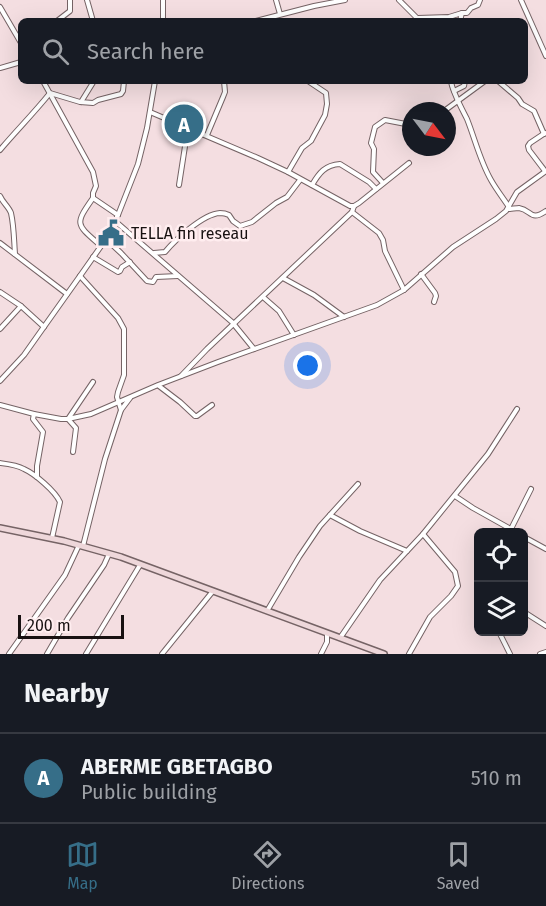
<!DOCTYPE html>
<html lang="en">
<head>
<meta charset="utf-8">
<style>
	:root { --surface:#171b24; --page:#20242c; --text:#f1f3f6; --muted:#9ea1a6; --line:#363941; --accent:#366e88 }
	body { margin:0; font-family:"Fira Sans",sans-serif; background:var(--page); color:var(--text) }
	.controls { position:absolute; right:18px; bottom:18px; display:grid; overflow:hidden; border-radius:9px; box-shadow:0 6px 24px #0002 }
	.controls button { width:54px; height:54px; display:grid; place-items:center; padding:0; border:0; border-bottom:2px solid var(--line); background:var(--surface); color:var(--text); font:30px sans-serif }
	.compass { position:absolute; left:402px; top:102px; width:54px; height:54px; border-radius:50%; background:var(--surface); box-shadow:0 6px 24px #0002; rotate:122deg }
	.scale { position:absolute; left:18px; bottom:15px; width:106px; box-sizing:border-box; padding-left:6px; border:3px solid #181111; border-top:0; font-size:16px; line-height:21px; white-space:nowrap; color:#181111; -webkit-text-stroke:4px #ffedef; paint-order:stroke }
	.you { position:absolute; left:308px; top:366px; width:21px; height:21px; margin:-15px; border:4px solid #fff; border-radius:50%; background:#1a73e8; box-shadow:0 0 0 9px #1a73e833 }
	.badge { display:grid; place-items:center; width:39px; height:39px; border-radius:50%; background:var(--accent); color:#fff; font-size:20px; font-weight:700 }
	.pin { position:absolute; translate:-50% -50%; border:3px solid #fff; box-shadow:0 2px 6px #0006 }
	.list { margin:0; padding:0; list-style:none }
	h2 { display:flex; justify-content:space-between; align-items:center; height:78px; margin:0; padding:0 24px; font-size:26px }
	h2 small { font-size:20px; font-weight:400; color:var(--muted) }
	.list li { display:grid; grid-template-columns:39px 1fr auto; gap:18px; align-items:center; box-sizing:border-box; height:90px; padding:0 24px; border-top:2px solid var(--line) }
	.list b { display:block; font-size:22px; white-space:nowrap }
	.list p { margin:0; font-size:20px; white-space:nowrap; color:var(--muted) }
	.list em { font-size:20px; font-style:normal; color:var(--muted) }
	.icon { flex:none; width:33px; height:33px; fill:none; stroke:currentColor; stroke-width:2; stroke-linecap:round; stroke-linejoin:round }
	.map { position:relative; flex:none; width:546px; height:654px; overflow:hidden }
	.search { position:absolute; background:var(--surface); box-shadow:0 6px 24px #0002; left:18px; right:18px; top:18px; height:66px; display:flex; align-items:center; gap:15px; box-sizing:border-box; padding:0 21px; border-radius:9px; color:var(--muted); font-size:22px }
	.sheet { height:168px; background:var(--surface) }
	nav { display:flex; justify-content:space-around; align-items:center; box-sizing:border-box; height:84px; border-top:2px solid var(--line); background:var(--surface); font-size:16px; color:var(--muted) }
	nav a { display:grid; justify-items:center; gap:3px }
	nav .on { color:var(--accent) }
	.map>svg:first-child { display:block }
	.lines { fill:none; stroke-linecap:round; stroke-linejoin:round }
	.street-casing { stroke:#756365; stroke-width:6 }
	.secondary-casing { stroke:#756365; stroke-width:8 }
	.street { stroke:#fff; stroke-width:4 }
	.secondary { stroke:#eed7da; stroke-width:5 }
	.labels { text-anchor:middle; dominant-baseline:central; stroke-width:5; stroke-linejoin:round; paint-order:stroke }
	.poi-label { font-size:16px; fill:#181111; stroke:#ffedef; text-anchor:start }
</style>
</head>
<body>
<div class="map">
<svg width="546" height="654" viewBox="0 0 546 654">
	<rect width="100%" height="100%" fill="#f4dee1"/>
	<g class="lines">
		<g class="street-casing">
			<g id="street">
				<polyline points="87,0 93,21"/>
				<polyline points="163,0 163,21"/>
				<polyline points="276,0 280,14"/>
				<polyline points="399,0 420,21"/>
				<polyline points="521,0 546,56"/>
				<polyline points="0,7 21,43"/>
				<polyline points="462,13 467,13 471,8 478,5 480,0"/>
				<polyline points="418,18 449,17 462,13 460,21"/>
				<polyline points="57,21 70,11 70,0"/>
				<polyline points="256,21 314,6 345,0"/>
				<polyline points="0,68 21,62"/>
				<polyline points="43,81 93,172 96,186 93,193 93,198 118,215"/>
				<path d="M451 81C452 91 462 109 467 119 475 139 480 161 491 180 496 189 503 198 509 207"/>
				<polyline points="498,81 518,98 522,104 534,111 544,134"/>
				<polyline points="454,91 464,86 465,81"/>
				<polyline points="81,102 94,81"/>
				<polyline points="444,111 485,81"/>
				<polyline points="150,112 258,158 288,172 350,206 354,206 359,203 409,163"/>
				<polyline points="207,135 223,97 225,92 224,81"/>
				<path d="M0 150C16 131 34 113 50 93L80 102 93 103 98 100 121 94 123 91 124 81"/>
				<polyline points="545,171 529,150 528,146 530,143 545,133"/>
				<polyline points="288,172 302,148 311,141 325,115 327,104 326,93 308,81"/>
				<polyline points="383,183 373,172 374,149 371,143 375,127 385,120 411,125"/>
				<polyline points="179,185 188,127"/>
				<path d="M312 185C319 173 325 165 340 164L369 182 376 189"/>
				<path d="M0 196C3 203 9 207 11 213 14 226 14 241 15 254"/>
				<path d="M93 198C74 225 76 224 101 246"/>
				<path d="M508 209C510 209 517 208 519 208 532 210 530 222 546 211"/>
				<polyline points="352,212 379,233 383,240 385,251 404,290"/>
				<polyline points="115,221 232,322 254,349"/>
				<polyline points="106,239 121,253 147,281 153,282 156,277 178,276"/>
				<polyline points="0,243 67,294"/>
				<path d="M154 253 165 252C175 240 203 214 220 213 222 213 227 214 229 215L233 221 240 226 252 222 276 203 287 197 300 180"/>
				<polyline points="93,257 118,272 120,271 122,267 130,262"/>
				<polyline points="421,274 435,293 436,296 434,302"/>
				<polyline points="80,276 118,318 124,329 124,375 118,392 117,397 121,410"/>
				<polyline points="283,278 314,295 344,317"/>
				<polyline points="0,292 21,306 44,327"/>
				<polyline points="263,297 279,311 294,335"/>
				<polyline points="0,329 21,306"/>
				<polyline points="181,376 207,349 352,212 354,206"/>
				<polyline points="0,381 24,355 80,276 106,239 118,215 138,164 147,128 155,81"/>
				<polyline points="159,386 180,402 195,416 197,416 212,405"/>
				<polyline points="0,405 34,414 61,419 68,419 91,414 158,385 218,362 377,305 404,290 453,247 496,219 506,211 517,192 546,171"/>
				<polyline points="34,414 33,419 43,432 37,466 37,477"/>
				<polyline points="73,452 76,428 68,419 93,382"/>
				<path d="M0 463C8 464 17 465 24 469 35 474 55 491 60 502L52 538"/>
				<polyline points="455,496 473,508 516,532"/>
				<polyline points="330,515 360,531 407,551"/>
				<polyline points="511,529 531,489"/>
				<polyline points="524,537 546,549"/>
				<polyline points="83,546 105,459 121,410 130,398"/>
				<polyline points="267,611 299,557 320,526 358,484"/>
				<polyline points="524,612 546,626"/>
				<polyline points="499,632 510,654"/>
				<polyline points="340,638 380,580 423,534 488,454 517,409"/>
				<polyline points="9,654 65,575 79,545"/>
				<polyline points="47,654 68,618 104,565 109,554"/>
				<polyline points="86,654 140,565"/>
				<polyline points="162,654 213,591"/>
				<polyline points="321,654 327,642 327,634"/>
				<polyline points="409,654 430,617 451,596 458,586 455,572 423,534"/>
				<polyline points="540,654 546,652"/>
			</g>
		</g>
		<g class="secondary-casing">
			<polyline id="secondary" points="0,528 64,541 121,557 384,654"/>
		</g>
		<use href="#street" class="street"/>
		<use href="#secondary" class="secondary"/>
	</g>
	<defs>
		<g id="civic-bare" transform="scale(2.07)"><path d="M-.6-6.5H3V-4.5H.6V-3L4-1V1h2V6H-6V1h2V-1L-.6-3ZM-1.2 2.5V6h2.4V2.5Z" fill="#366e88" stroke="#ffedef" stroke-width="2.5" paint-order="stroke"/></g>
	</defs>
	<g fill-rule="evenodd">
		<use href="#civic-bare" x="111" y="233"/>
	</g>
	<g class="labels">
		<g class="poi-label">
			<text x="131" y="233">TELLA fin reseau</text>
		</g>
	</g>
</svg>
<div class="controls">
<button><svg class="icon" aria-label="locate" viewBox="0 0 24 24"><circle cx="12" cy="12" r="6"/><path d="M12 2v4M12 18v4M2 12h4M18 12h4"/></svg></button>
<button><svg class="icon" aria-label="layers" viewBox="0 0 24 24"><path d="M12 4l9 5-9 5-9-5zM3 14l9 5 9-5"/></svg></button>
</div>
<svg class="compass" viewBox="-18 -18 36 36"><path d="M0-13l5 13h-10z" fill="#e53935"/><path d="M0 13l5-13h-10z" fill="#9ea1a6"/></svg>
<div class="scale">200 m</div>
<div class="you"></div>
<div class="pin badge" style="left:184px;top:124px">A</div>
<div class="search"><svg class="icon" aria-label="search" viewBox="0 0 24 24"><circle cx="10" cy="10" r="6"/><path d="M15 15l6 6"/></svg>Search here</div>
</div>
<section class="sheet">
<h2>Nearby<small></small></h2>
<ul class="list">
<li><span class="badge">A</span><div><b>ABERME GBETAGBO</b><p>Public building</p></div><em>510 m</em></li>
</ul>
</section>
<nav>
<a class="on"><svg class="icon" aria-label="map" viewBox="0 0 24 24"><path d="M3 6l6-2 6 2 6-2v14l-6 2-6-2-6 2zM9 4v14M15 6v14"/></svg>Map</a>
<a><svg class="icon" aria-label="directions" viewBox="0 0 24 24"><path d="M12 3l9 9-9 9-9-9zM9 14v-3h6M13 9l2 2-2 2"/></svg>Directions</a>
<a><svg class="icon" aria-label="saved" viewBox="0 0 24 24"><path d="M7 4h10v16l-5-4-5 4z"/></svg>Saved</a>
</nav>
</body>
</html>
